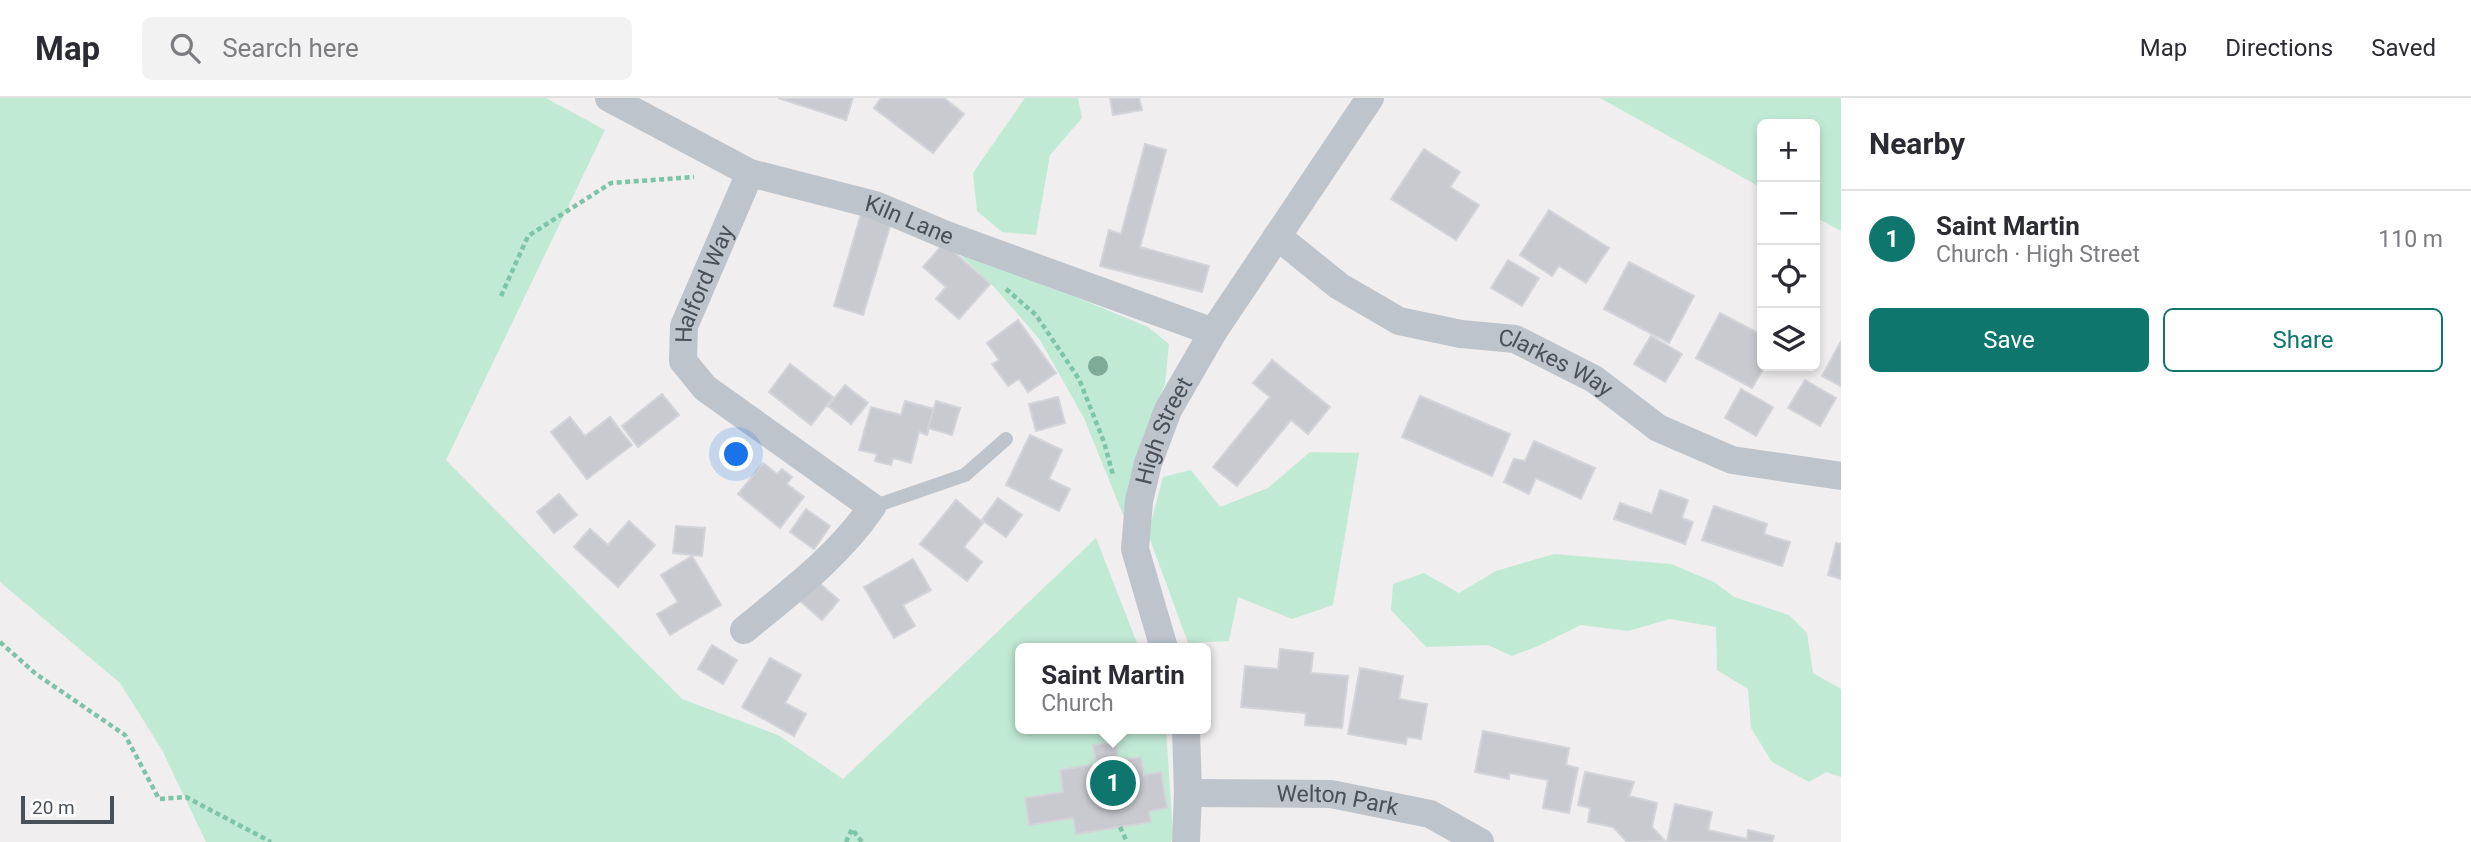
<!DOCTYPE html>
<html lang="en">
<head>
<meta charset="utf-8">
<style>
	:root { --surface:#fff; --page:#f2f2f3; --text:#2b2b33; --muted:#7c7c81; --line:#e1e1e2; --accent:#0f766e }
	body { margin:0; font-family:Roboto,sans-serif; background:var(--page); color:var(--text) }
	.controls { position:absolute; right:21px; top:21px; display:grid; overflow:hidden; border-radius:10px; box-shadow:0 4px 10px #0003 }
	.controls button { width:63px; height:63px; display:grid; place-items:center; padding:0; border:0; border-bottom:2px solid var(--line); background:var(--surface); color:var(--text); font:35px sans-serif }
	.scale { position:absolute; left:21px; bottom:18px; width:93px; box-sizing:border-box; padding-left:7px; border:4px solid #485059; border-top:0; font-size:19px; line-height:24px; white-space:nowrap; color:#485059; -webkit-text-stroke:5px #fff; paint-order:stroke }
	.you { position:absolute; left:737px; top:357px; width:24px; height:24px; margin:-18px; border:5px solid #fff; border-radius:50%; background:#1a73e8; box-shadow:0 0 0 10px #1a73e833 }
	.badge { display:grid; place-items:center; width:46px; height:46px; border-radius:50%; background:var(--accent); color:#fff; font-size:23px; font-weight:700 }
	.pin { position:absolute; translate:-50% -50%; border:4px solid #fff; box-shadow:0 2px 7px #0006 }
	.popup { position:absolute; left:1015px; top:545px; width:196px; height:91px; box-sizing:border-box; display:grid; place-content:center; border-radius:10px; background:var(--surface); filter:drop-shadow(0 2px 5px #0005); font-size:23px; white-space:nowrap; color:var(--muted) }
	.popup b { font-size:26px; color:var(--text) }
	.popup::after { content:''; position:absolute; left:50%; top:100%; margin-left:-14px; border:14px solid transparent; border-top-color:var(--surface) }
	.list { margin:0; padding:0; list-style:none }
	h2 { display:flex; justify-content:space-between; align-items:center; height:91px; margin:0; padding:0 28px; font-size:30px }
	h2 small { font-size:23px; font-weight:400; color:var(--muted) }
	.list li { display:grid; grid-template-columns:46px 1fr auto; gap:21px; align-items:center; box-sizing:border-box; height:98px; padding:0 28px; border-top:2px solid var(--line) }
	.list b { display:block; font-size:26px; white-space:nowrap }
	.list p { margin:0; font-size:23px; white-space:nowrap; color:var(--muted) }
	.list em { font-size:23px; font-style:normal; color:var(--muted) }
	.actions { display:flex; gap:14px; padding:21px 28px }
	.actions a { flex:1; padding:16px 0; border:2px solid var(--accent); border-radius:10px; text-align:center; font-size:24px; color:var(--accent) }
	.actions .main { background:var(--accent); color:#fff }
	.icon { flex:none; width:38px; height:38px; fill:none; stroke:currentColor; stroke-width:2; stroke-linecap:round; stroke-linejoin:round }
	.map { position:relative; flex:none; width:1841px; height:744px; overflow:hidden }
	header { display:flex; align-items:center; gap:42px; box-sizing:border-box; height:98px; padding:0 35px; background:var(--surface); border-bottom:2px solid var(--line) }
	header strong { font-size:33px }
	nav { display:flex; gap:38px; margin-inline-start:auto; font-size:24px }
	.search { width:490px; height:63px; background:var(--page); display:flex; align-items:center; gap:18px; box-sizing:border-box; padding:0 24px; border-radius:10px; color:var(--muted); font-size:26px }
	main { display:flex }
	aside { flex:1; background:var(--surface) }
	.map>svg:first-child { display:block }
	.green { fill:#c1ead5 }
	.building { fill:#c9cad0; stroke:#d3d4d9; stroke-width:2 }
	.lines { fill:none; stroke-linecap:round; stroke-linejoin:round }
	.path { stroke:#7dc4a8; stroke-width:4.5; stroke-dasharray:5 3.5; stroke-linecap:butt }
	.service { stroke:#bec4cc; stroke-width:14 }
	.minor { stroke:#bec4cc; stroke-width:28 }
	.tree { fill:#7eaa98 }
	.labels { text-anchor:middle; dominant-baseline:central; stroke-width:6; stroke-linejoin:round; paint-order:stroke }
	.street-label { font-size:23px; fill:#485059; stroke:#fff }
</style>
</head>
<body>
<header>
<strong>Map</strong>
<div class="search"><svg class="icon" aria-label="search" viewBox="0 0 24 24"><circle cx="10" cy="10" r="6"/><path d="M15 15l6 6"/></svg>Search here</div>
<nav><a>Map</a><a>Directions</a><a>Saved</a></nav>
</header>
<main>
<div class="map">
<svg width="1841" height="744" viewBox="0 0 1841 744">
	<rect width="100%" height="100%" fill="#f0eeee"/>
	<g class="green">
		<polygon points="0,0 546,0 605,32 446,362 682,601 778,637 843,681 1096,440 1139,550 1020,550 1020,631 1166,631 1173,736 1171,744 206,744 162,652 120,585 0,484"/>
		<polygon points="1025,0 1078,0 1082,20 1050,57 1036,137 1002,134 977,113 973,75"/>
		<polygon points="1600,0 1841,0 1841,133 1815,119 1815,26 1762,26 1762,90"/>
		<polygon points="950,147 1148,229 1169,246 1165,286 1143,338 1124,419 1084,320 1040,242 997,192"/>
		<polygon points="1310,354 1359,355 1333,507 1292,521 1238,499 1229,543 1188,545 1148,436 1163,379 1191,372 1220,409 1268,390"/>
		<polygon points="1554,456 1671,466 1714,484 1734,499 1789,517 1807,535 1813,575 1841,591 1841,679 1826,674 1809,684 1772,664 1751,630 1748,591 1717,572 1716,529 1670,521 1628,533 1581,527 1538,548 1512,558 1488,547 1426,549 1391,512 1393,486 1424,475 1459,495 1496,473"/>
	</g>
	<g class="building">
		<polygon points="778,0 853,0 846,22"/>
		<polygon points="881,0 944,0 964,16 933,55 874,10"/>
		<polygon points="1110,0 1139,0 1142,12 1113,17"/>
		<polygon points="1145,46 1166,52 1140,149 1209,168 1202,194 1100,168 1109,132 1121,136"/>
		<polygon points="1424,51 1460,74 1450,89 1479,107 1456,142 1391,101"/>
		<polygon points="1549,112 1609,150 1586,185 1559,168 1552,178 1520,157"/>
		<polygon points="861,116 891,125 863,217 834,208"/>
		<polygon points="944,145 990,186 959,221 936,201 946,189 923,169"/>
		<polygon points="1508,162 1539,180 1522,208 1491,190"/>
		<polygon points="1629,164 1694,198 1669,245 1604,211"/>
		<polygon points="1720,215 1762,237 1762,268 1765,268 1752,290 1696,260"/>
		<polygon points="1018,222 1056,275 1028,294 1019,281 1008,288 992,266 999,262 987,245"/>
		<polygon points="1651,238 1682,256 1665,284 1634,266"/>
		<polygon points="1841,243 1841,288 1822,278"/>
		<polygon points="1272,262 1330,309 1308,336 1291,322 1237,388 1213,369 1270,299 1253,285"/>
		<polygon points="790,266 833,299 811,327 769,294"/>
		<polygon points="1805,282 1836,300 1820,328 1788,310"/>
		<polygon points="845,287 868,305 851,326 828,308"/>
		<polygon points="1741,291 1773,309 1756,338 1725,320"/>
		<polygon points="662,296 679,317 638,349 622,328"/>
		<polygon points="1420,298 1510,336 1492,378 1402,339"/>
		<polygon points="1058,299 1065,325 1036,333 1029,306"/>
		<polygon points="905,303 934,311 927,337 919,334 911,365 893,360 891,367 875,363 877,356 859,352 871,309 901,317"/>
		<polygon points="936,303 960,310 952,337 928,330"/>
		<polygon points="570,319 585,338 610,319 632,347 587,381 551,334"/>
		<polygon points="1030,337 1062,352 1049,381 1070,391 1059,413 1006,387"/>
		<polygon points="1534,343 1595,370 1581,401 1536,380 1529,396 1504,384 1514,361 1525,363"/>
		<polygon points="763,365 777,376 782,371 792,379 787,386 804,399 780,430 738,396"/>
		<polygon points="1660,392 1688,402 1682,420 1693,424 1685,446 1614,421 1620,405 1652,416"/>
		<polygon points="559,396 577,417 554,435 537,414"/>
		<polygon points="998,400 1022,417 1006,439 982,422"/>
		<polygon points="956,402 983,425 964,449 982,464 967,483 920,446"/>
		<polygon points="1714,408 1767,426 1764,436 1790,444 1782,468 1702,442"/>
		<polygon points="806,411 830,428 814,451 790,434"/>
		<polygon points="629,423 655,447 618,489 574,449 590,431 608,447"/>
		<polygon points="676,428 705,430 702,458 673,455"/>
		<polygon points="1836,445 1841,446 1841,481 1828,477"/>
		<polygon points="692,458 721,507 670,537 657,516 678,504 661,477"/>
		<polygon points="913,461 931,492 903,507 915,528 894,540 864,489"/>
		<polygon points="817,483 839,502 822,522 800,503"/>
		<polygon points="712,547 737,562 723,586 698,571"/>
		<polygon points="1280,551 1313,555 1311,575 1348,578 1342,630 1305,627 1306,615 1241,609 1245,568 1278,571"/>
		<polygon points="770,560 801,577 785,605 806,616 794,638 742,609"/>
		<polygon points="1360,570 1403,578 1399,601 1427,606 1421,641 1407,639 1406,646 1348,636"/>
		<polygon points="1483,633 1569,650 1566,667 1578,670 1569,715 1543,710 1548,682 1509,675 1509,681 1475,674"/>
		<polygon points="1116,644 1118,662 1141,659 1144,677 1161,674 1167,710 1149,713 1151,724 1076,736 1073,720 1029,727 1025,700 1063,694 1060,672 1096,666 1093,647"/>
		<polygon points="1585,674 1634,684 1629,698 1657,705 1652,729 1665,743 1627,744 1613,729 1588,724 1590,710 1578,707"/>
		<polygon points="1675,706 1712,714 1708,732 1747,741 1748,732 1774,738 1772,744 1667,744"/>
	</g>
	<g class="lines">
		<g class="path">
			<polyline points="1006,191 1036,217 1079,281 1104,344 1113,377"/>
			<polyline points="501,198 528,138 611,85 694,79"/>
			<polyline points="0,544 36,576 125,637 159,701 186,699 271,744"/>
			<polyline points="1120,729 1127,744"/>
			<polyline points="846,744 852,731 862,744"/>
		</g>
		<polyline class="service" points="872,409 965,377 1006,341"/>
		<g class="minor">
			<path id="s1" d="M609 0 750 75 875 107 946 137 1213 234"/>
			<path id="s2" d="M1277 138 1339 188 1399 223 1461 236 1515 241 1594 281 1658 330 1732 362 1841 378"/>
			<path id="s3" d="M744 532C790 494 838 459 872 409L705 290 683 263 684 228 750 75"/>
			<path id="s4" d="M1164 550 1135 451 1139 403 1148 365 1168 312 1213 234 1370 0"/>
			<path id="s5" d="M1188 695 1331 696 1430 716 1480 744"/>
			<polyline points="1186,744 1188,695 1186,631"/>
		</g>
	</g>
	<circle class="tree" cx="1098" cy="268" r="10"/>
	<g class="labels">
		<g class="street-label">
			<text stroke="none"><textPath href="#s1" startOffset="326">Kiln Lane</textPath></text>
			<text stroke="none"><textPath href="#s3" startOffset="499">Halford Way</textPath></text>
			<text stroke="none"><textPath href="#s2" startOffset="313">Clarkes Way</textPath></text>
			<text stroke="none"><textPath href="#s4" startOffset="226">High Street</textPath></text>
			<text stroke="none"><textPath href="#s5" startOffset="150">Welton Park</textPath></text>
		</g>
	</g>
</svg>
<div class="controls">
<button>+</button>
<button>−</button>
<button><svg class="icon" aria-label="locate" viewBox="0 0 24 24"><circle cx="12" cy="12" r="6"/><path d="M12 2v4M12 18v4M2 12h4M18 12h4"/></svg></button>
<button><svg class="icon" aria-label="layers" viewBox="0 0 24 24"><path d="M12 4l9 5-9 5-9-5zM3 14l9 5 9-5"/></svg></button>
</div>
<div class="scale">20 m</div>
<div class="you"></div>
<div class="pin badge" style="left:1113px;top:685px">1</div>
<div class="popup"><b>Saint Martin</b>Church</div>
</div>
<aside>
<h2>Nearby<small></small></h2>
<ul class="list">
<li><span class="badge">1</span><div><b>Saint Martin</b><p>Church · High Street</p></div><em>110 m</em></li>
</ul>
<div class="actions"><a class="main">Save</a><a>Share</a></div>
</aside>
</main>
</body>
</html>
